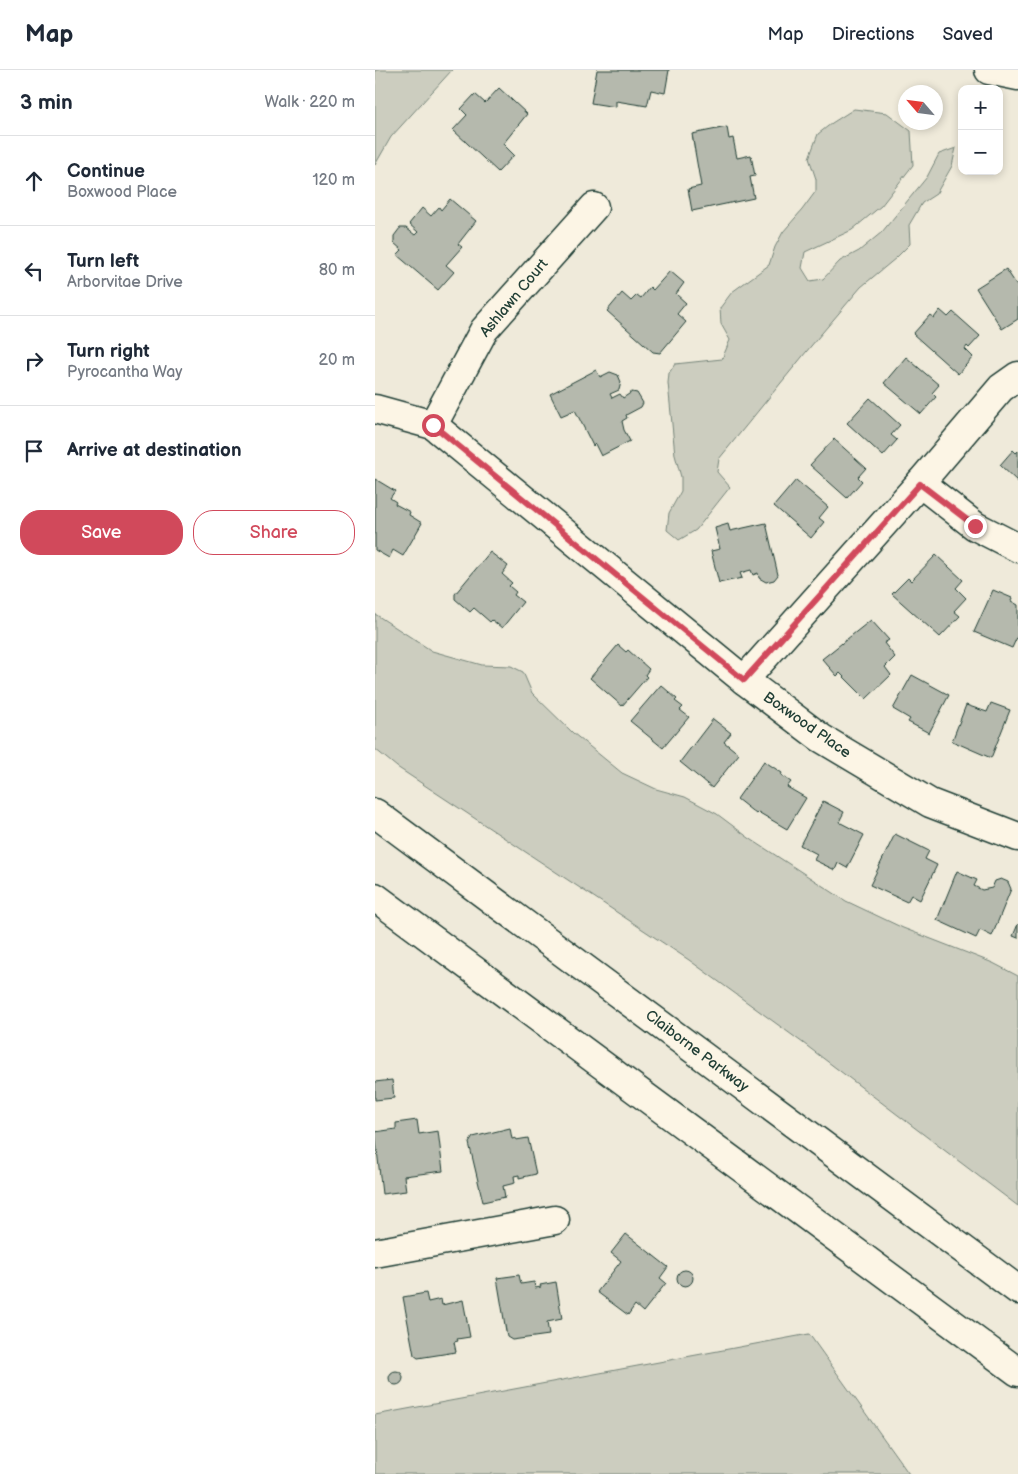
<!DOCTYPE html>
<html lang="en">
<head>
<meta charset="utf-8">
<style>
	:root { --surface:#fff; --page:#f6f6f7; --text:#1f2937; --muted:#747a83; --line:#e0e1e3; --accent:#d1495b }
	body { margin:0; font-family:"Balsamiq Sans",sans-serif; background:var(--page); color:var(--text) }
	.controls { position:absolute; right:15px; top:15px; display:grid; overflow:hidden; border-radius:10px; box-shadow:0 2px 8px #0003 }
	.controls button { width:45px; height:45px; display:grid; place-items:center; padding:0; border:0; border-bottom:1px solid var(--line); background:var(--surface); color:var(--text); font:25px sans-serif }
	.compass { position:absolute; left:523px; top:15px; width:45px; height:45px; border-radius:50%; background:var(--surface); box-shadow:0 2px 8px #0003; rotate:298deg }
	.stop { position:absolute; width:15px; height:15px; margin:-11px; border:4px solid #d1495b; border-radius:50%; background:#fff }
	.stop.end { background:#d1495b; border-color:#fff; box-shadow:0 1px 5px #0008 }
	.list { margin:0; padding:0; list-style:none }
	h2 { display:flex; justify-content:space-between; align-items:center; height:65px; margin:0; padding:0 20px; font-size:21px }
	h2 small { font-size:16px; font-weight:400; color:var(--muted) }
	.list li { display:grid; grid-template-columns:32px 1fr auto; gap:15px; align-items:center; box-sizing:border-box; height:90px; padding:0 20px; border-top:1px solid var(--line) }
	.list b { display:block; font-size:19px; white-space:nowrap }
	.list p { margin:0; font-size:16px; white-space:nowrap; color:var(--muted) }
	.list em { font-size:16px; font-style:normal; color:var(--muted) }
	.actions { display:flex; gap:10px; padding:15px 20px }
	.actions a { flex:1; padding:11px 0; border:1px solid var(--accent); border-radius:20px; text-align:center; font-size:18px; color:var(--accent) }
	.actions .main { background:var(--accent); color:#fff }
	.icon { flex:none; width:28px; height:28px; fill:none; stroke:currentColor; stroke-width:2; stroke-linecap:round; stroke-linejoin:round }
	.map { position:relative; flex:none; width:643px; height:1404px; overflow:hidden }
	header { display:flex; align-items:center; gap:30px; box-sizing:border-box; height:70px; padding:0 25px; background:var(--surface); border-bottom:1px solid var(--line) }
	header strong { font-size:24px }
	nav { display:flex; gap:28px; margin-inline-start:auto; font-size:18px }
	main { display:flex }
	aside { flex:1; background:var(--surface) }
	.map>svg:first-child { display:block }
	.green { fill:#cccdbf; stroke:#76857a }
	.building { fill:#b5b9ad; stroke:#1f3d34 }
	.lines { fill:none; stroke-linecap:round; stroke-linejoin:round }
	.minor-casing { stroke:#1f3d34; stroke-width:31 }
	.major-casing { stroke:#1f3d34; stroke-width:31 }
	.minor { stroke:#fcf5e5; stroke-width:28 }
	.major { stroke:#fcf5e5; stroke-width:28 }
	.route { stroke:#d1495b; stroke-width:6 }
	.labels { text-anchor:middle; dominant-baseline:central; stroke-width:4; stroke-linejoin:round; paint-order:stroke }
	.street-label { font-size:15px; fill:#1f3d34; stroke:#fcf5e5 }
</style>
</head>
<body>
<header>
<strong>Map</strong>
<nav><a>Map</a><a>Directions</a><a>Saved</a></nav>
</header>
<main>
<aside>
<h2>3 min<small>Walk · 220 m</small></h2>
<ul class="list">
<li><svg class="icon" aria-label="ahead" viewBox="0 0 24 24"><path d="M12 20V5M6 11l6-6 6 6"/></svg><div><b>Continue</b><p>Boxwood Place</p></div><em>120 m</em></li>
<li><svg class="icon" aria-label="left" viewBox="0 0 24 24"><path d="M17 20v-9H6M10 6l-5 5 5 5"/></svg><div><b>Turn left</b><p>Arborvitae Drive</p></div><em>80 m</em></li>
<li><svg class="icon" aria-label="right" viewBox="0 0 24 24"><path d="M7 20v-9h11M14 6l5 5-5 5"/></svg><div><b>Turn right</b><p>Pyrocantha Way</p></div><em>20 m</em></li>
<li><svg class="icon" aria-label="arrive" viewBox="0 0 24 24"><path d="M6 21V4h12l-3 4 3 4H6"/></svg><div><b>Arrive at destination</b></div></li>
</ul>
<div class="actions"><a class="main">Save</a><a>Share</a></div>
</aside>
<div class="map">
<svg width="643" height="1404" viewBox="0 0 643 1404">
	<rect width="100%" height="100%" fill="#efeada"/>
	<filter id="ink" filterUnits="userSpaceOnUse"><feTurbulence type="fractalNoise" baseFrequency=".02" numOctaves="2"/><feDisplacementMap in="SourceGraphic" scale="10" xChannelSelector="R" yChannelSelector="G"/><feConvolveMatrix kernelMatrix="1 2 1 2 8 2 1 2 1" color-interpolation-filters="sRGB"/></filter>
	<g filter="url(#ink)">
		<g class="green">
			<polygon points="0,0 77,0 16,67 0,95"/>
			<polygon points="479,39 512,43 536,61 538,95 506,136 477,160 430,182 427,198 435,211 448,209 465,191 484,181 507,162 552,107 564,84 581,78 577,96 561,124 547,133 534,155 535,174 521,188 486,217 436,276 344,389 342,402 355,417 321,460 304,470 292,460 294,443 306,421 306,407 300,385 293,313 294,303 300,294 347,289 355,270 346,254 345,238 357,222 394,195 400,177 408,162 427,140 441,121 441,109 434,88 443,64 457,53"/>
			<polygon points="0,544 57,581 107,595 136,596 148,602 157,623 198,663 247,703 281,719 310,727 342,744 374,768 471,831 528,858 618,893 643,906 643,1136 428,973 314,890 22,697 0,679"/>
			<polygon points="434,1264 534,1404 0,1404 0,1345"/>
		</g>
		<g class="building">
			<polygon points="222,0 294,0 290,23 276,20 272,36 241,31 241,37 216,33"/>
			<polygon points="124,18 152,44 128,74 139,85 123,102 78,60 92,45 86,39 100,24 110,33"/>
			<polygon points="352,57 354,69 358,68 362,88 376,85 380,106 375,107 379,128 317,141 313,119 326,116 317,64"/>
			<polygon points="75,129 101,151 83,174 87,177 71,195 79,202 63,220 22,185 27,180 19,173 19,166 25,158 31,158 40,165 43,162 34,154 47,138 56,146 64,137 66,140"/>
			<polygon points="631,199 643,217 643,249 627,259 601,218"/>
			<polygon points="295,201 309,213 301,224 311,233 302,244 311,252 285,283 278,282 232,241 247,223 256,231 262,225 266,228 275,217 278,220"/>
			<polygon points="565,240 573,247 578,242 605,266 594,278 592,276 590,279 598,287 583,304 538,264 555,245 559,248"/>
			<polygon points="531,287 564,315 557,323 561,327 546,344 509,313"/>
			<polygon points="221,300 225,307 235,302 243,305 246,312 244,320 235,324 237,328 245,324 248,328 257,322 262,323 268,333 266,337 251,345 252,348 247,351 249,360 255,371 226,386 220,374 218,376 200,340 186,346 175,324"/>
			<polygon points="495,328 525,355 516,365 522,370 508,386 472,353"/>
			<polygon points="459,369 491,398 483,407 487,411 472,428 435,395"/>
			<polygon points="638,380 641,383 643,381 643,412 625,395"/>
			<polygon points="0,409 20,421 15,428 21,432 20,434 35,442 34,445 47,453 28,486 18,480 14,488 0,480"/>
			<polygon points="421,410 453,437 444,448 449,452 436,468 399,436"/>
			<polygon points="391,453 403,505 399,510 391,512 384,508 383,503 378,505 376,500 365,503 367,508 344,513 336,481 345,479 340,458 353,454 355,461"/>
			<polygon points="115,482 133,496 127,504 137,513 134,516 141,522 139,525 148,532 127,558 117,550 115,552 99,538 95,542 80,529 80,524"/>
			<polygon points="561,485 588,510 581,518 591,528 579,541 585,546 565,567 517,524 533,508 536,511"/>
			<polygon points="618,520 637,528 636,531 643,535 643,565 637,578 599,562"/>
			<polygon points="496,550 514,570 509,573 520,587 510,597 516,605 491,629 465,603 462,606 447,589"/>
			<polygon points="243,575 251,582 253,580 274,599 270,605 272,607 247,636 215,608"/>
			<polygon points="537,605 574,625 554,663 533,652 535,649 518,639"/>
			<polygon points="286,615 302,629 300,631 308,637 305,640 314,647 288,678 255,651"/>
			<polygon points="616,633 635,640 616,688 577,671 591,635 612,642"/>
			<polygon points="338,649 356,663 349,672 364,684 337,718 305,692"/>
			<polygon points="389,691 407,703 406,705 416,712 412,717 431,728 412,759 383,742 381,744 362,729"/>
			<polygon points="448,731 469,742 464,752 489,765 472,798 463,793 460,800 439,790 442,784 425,775"/>
			<polygon points="520,764 554,781 550,789 562,795 545,830 536,825 532,832 495,815"/>
			<polygon points="582,801 602,810 599,816 607,820 617,818 620,811 626,809 633,812 636,819 617,866 605,860 601,868 562,850"/>
			<polygon points="643,854 643,868 638,866"/>
			<polygon points="17,1010 19,1028 0,1030 0,1012"/>
			<polygon points="42,1050 44,1064 63,1061 68,1101 29,1106 31,1121 7,1124 0,1062 21,1059 21,1053"/>
			<polygon points="135,1058 137,1069 141,1068 141,1070 153,1068 161,1104 144,1108 144,1105 139,1106 140,1113 128,1116 130,1127 108,1132 94,1073 98,1067"/>
			<polygon points="251,1164 293,1197 285,1208 291,1213 268,1242 260,1235 253,1245 222,1222 246,1191 236,1183"/>
			<circle cx="310" cy="1208" r="8"/>
			<polygon points="144,1205 146,1214 159,1212 160,1218 166,1217 165,1215 181,1212 187,1249 172,1252 174,1265 137,1270 132,1267 122,1208"/>
			<polygon points="51,1223 53,1232 66,1229 67,1235 88,1230 95,1267 82,1269 83,1271 79,1272 81,1282 43,1288 39,1285 28,1227"/>
			<circle cx="21" cy="1308" r="7"/>
		</g>
		<g class="lines">
			<g class="minor-casing">
				<g id="minor">
					<polyline points="614,0 643,6"/>
					<polyline points="0,339 58,355 369,610 446,668 555,733 643,767"/>
					<polyline points="58,355 109,260 219,137"/>
					<polyline points="545,413 600,456 643,478"/>
					<polyline points="369,610 545,413 626,318 643,306"/>
					<polyline points="0,1183 180,1150"/>
				</g>
			</g>
			<g class="major-casing">
				<g id="major">
					<polyline points="0,743 643,1220"/>
					<polyline points="0,827 643,1302"/>
				</g>
			</g>
			<use href="#minor" class="minor"/>
			<use href="#major" class="major"/>
		</g>
	</g>
	<g class="lines" filter="url(#ink)">
		<polyline class="route" points="58,355 369,610 545,414 600,456"/>
	</g>
	<g class="labels">
		<g class="street-label">
			<text transform="translate(139 228) rotate(-50)">Ashlawn Court</text>
			<text transform="translate(432 655) rotate(35)">Boxwood Place</text>
			<text transform="translate(322 981) rotate(37)">Claiborne Parkway</text>
		</g>
	</g>
</svg>
<div class="controls">
<button>+</button>
<button>−</button>
</div>
<svg class="compass" viewBox="-18 -18 36 36"><path d="M0-13l5 13h-10z" fill="#e53935"/><path d="M0 13l5-13h-10z" fill="#747a83"/></svg>
<div class="stop" style="left:58px;top:355px"></div>
<div class="stop end" style="left:600px;top:456px"></div>
</div>
</main>
</body>
</html>
